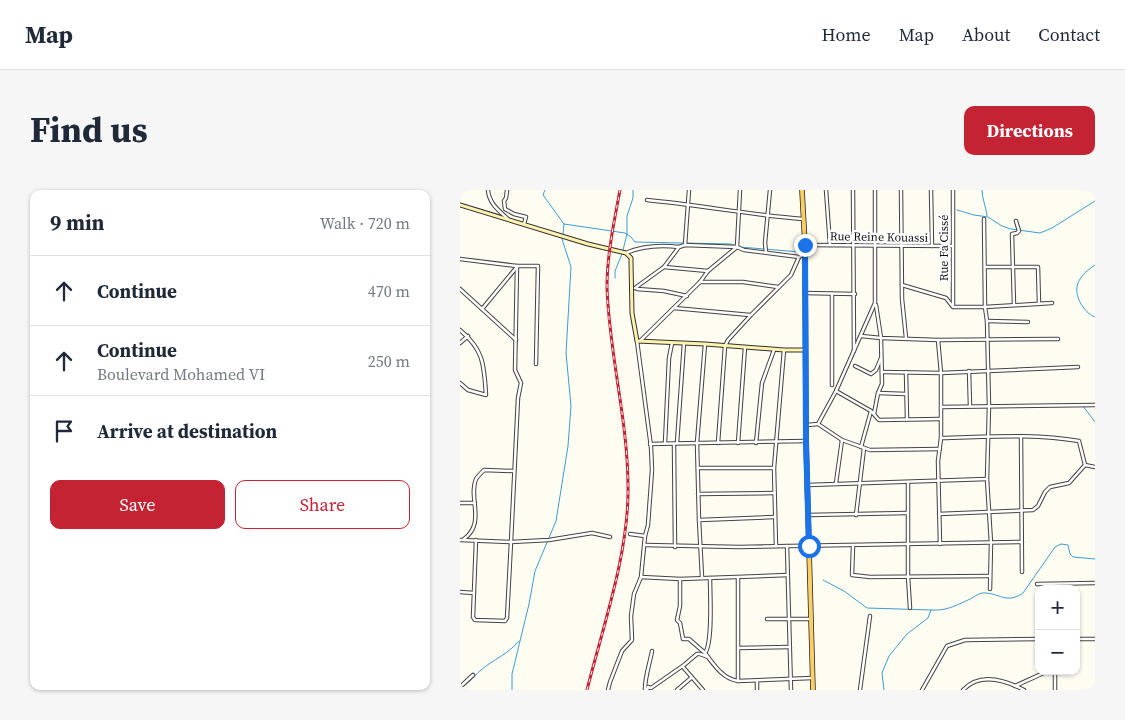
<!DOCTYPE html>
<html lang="en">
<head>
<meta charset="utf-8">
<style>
	:root { --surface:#fff; --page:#f6f6f7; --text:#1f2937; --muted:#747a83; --line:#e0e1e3; --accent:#c42333 }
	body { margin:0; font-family:"Source Serif 4",serif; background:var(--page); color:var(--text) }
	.controls { position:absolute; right:15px; bottom:15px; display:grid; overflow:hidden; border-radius:10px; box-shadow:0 1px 4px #0004 }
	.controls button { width:45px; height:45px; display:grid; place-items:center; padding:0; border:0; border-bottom:1px solid var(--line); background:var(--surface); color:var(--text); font:25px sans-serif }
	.stop { position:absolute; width:15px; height:15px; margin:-11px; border:4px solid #1a73e8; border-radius:50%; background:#fff }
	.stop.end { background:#1a73e8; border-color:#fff; box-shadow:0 1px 5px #0008 }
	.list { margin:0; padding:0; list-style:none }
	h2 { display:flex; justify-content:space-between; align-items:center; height:65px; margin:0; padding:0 20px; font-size:21px }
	h2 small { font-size:16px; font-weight:400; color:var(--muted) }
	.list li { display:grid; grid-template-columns:32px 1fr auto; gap:15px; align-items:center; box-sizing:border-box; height:70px; padding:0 20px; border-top:1px solid var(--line) }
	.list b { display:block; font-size:19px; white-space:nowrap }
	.list p { margin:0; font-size:16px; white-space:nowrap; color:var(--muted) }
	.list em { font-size:16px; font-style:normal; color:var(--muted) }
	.actions { display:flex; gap:10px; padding:15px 20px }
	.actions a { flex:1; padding:11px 0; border:1px solid var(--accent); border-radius:10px; text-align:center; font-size:18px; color:var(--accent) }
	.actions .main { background:var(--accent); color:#fff }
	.icon { flex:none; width:28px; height:28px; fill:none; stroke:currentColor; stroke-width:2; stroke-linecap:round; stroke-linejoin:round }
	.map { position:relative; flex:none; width:635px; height:500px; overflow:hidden; border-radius:10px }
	header { display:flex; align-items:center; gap:30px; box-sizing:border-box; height:70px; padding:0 25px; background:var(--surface); border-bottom:1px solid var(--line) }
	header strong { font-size:24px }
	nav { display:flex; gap:28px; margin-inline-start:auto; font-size:18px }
	.intro { display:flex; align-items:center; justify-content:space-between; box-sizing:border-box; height:120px; padding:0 30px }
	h1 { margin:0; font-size:35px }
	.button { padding:12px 22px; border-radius:10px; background:var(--accent); color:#fff; font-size:18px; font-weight:700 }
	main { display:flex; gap:30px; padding:0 30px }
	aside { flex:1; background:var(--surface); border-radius:10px; box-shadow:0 1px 4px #0004 }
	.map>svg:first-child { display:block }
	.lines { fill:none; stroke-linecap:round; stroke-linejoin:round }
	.stream { stroke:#3b9cd0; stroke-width:1 }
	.street-casing { stroke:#424242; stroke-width:4.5 }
	.secondary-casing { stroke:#313131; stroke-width:5 }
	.primary-casing { stroke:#202020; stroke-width:5.5 }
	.street { stroke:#fff; stroke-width:2.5 }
	.secondary { stroke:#fff2ad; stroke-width:3 }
	.primary { stroke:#fbcf66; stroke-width:4 }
	.rail-casing { stroke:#c42333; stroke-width:3 }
	.rail { stroke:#fff; stroke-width:1; stroke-dasharray:4; stroke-linecap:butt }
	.route { stroke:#1a73e8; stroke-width:6 }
	.labels { text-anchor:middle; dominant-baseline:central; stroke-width:5; stroke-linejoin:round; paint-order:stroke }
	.street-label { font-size:12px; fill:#0f0f0f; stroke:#fff }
</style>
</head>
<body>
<header>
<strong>Map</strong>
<nav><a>Home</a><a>Map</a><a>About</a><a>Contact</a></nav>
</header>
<div class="intro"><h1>Find us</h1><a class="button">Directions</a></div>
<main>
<aside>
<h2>9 min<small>Walk · 720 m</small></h2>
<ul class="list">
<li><svg class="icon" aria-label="ahead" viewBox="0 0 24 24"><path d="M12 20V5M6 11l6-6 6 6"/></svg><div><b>Continue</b></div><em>470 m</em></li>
<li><svg class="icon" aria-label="ahead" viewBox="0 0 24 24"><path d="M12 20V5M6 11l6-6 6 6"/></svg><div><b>Continue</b><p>Boulevard Mohamed VI</p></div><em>250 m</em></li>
<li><svg class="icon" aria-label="arrive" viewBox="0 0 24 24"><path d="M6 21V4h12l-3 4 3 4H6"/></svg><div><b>Arrive at destination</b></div></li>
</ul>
<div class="actions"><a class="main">Save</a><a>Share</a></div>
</aside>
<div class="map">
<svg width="635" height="500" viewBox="0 0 635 500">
	<rect width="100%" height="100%" fill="#fffcf2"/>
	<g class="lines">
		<g class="stream">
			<polyline points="85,0 83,5 104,34 103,44"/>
			<path d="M522 0C522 9 526 16 527 26"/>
			<polyline points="497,20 514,25 528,27 542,36 551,39 580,43 592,38 635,11"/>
			<polyline points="104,34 165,43 171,47 175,52 271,54 276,56"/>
			<polyline points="280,57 340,62"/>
			<path d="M635 75C620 85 611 96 621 114 625 120 628 124 635 127"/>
			<polyline points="155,88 155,81 162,64 167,44 167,26 173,8 173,0"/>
			<polyline points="623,216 635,232"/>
			<polyline points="363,390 384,401 407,418 471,420"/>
			<path d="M0 498C10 493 13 487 21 480 35 468 46 466 59 451"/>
			<polyline points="52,500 52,484 69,414 75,381 96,331 108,256 111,216 106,163 111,77 102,49"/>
			<path d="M424 500 422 483 429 466 447 444 468 428 471 420C486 421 495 416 508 410 513 408 517 404 522 403 539 402 546 415 563 403L595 357 601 354 608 355 610 364 613 367 635 369"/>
		</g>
		<g class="street-casing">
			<g id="street">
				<path d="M28 0C29 13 38 20 48 29"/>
				<polyline points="47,0 46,8 44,11 45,19 54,24 66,27 64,34"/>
				<polyline points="366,0 370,55"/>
				<polyline points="393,0 394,161"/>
				<polyline points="441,0 442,109 446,148"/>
				<polyline points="471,0 472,56"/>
				<polyline points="493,0 493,115"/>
				<path d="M187 10C239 15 291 25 343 29"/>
				<polyline points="524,29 525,117 527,131 529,216 527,289 531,353 530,399"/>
				<polyline points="225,55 229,0"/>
				<polyline points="345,55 493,56"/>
				<polyline points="306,62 305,53 310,0"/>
				<path d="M166 63C182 56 201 55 219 57"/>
				<polyline points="0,69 57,76 78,76 76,174"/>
				<polyline points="57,76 55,180 61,193 58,208 51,352 89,350 132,343 150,347"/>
				<polyline points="204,77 248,81"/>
				<polyline points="525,77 578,77 579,114"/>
				<polyline points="240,92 283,92 318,97"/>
				<polyline points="442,95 486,108 493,117 525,117 592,113"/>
				<polyline points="175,98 204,77 219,57 225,55 277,57 284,60 339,67 345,64"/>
				<polyline points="0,99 56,150"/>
				<polyline points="177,99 204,101 227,106"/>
				<polyline points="345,103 395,104"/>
				<polyline points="372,104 372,195"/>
				<polyline points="554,115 552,44 557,43 559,41 556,31"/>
				<polyline points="214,118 290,125"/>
				<polyline points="22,119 56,78"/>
				<polyline points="527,131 568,132"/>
				<path d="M0 140C24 160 24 175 26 205L8 200 0 193"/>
				<polyline points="401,146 421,148 478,150 598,149"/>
				<polyline points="478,150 481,183 481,248 478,271 480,354"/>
				<polyline points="180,151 240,92 248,81 277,57 280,0"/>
				<polyline points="0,153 8,146"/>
				<polyline points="395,176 411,184 416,180 421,168"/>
				<polyline points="509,181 510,216"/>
				<polyline points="422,182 481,183 618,177"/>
				<polyline points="446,182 447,229"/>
				<polyline points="376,201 411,221 419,230 481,229"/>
				<polyline points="418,203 446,204"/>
				<polyline points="481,217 635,215"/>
				<polyline points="414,224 418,203 422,194 421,148 416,115"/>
				<polyline points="358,234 382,250 410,260 480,259"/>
				<polyline points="347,235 358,234 376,201 415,113 415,0"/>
				<polyline points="561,247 562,382"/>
				<path d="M481 248C526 247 574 243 619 251L625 275"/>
				<polyline points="205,253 209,168 212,153"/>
				<polyline points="217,253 224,153"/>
				<polyline points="258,253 265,156 268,150 291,125 331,85 339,67"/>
				<polyline points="278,253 285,157"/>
				<polyline points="296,253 302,193 314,160"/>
				<polyline points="190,254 346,251"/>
				<polyline points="214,254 215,357"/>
				<polyline points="401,257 411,221"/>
				<polyline points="238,278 314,278"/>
				<polyline points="376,293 382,250"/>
				<polyline points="448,293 448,386 450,418"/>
				<polyline points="348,295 527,289"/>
				<polyline points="238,304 314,303"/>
				<polyline points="0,313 15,313"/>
				<polyline points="479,324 573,320 578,316 585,302 590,297 609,293 625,275 635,277"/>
				<polyline points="349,325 447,323"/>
				<polyline points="396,325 404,258"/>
				<polyline points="239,330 314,327"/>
				<polyline points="170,344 185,346"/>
				<path d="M4 349C26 333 8 308 16 289 18 286 22 282 24 280L53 281"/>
				<polyline points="0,350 51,352 47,428 45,431 15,430 13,427 16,350"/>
				<polyline points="185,355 279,357 562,352"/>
				<polyline points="316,356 314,278 324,160"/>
				<polyline points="327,356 331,500"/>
				<polyline points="393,356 392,385 410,387 530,386"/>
				<polyline points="181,387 220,389 328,385"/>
				<polyline points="242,387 239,330 237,253 245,154"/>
				<path d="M250 388C250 403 253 453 245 463 254 475 263 489 278 491L352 488"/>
				<polyline points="278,388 278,491"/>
				<polyline points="220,389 220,416 217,430 220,433 223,449 229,449 245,463"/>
				<polyline points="577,394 635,393"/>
				<polyline points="0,402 14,403"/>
				<polyline points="307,429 350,429"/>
				<polyline points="616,449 635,449"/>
				<polyline points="279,458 330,457"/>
				<polyline points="223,477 243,500"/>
				<polyline points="595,481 595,500"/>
				<polyline points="297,491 297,500"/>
				<polyline points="555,496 588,481"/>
				<polyline points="0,497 13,485"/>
				<path d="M185 499C185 486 190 473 192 461"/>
				<polyline points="148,500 150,492 162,461 172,450 171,426 174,404 181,387 185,346 188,335 192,280 191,257 177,151"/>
				<polyline points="187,500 188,497 191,498 224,475 237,464 240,464 248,467"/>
				<polyline points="217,500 231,488"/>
				<polyline points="400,500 410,426"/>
				<polyline points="462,500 487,456 505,450 579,449"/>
				<path d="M503 500C520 482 545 490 564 500"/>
			</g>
		</g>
		<g class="secondary-casing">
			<polyline id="secondary" points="0,15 128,54 166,63 171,68 171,72 172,123 177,151 245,154 324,160 344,160"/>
		</g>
		<g class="primary-casing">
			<polyline id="primary" points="342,0 345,55 346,251 353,500"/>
		</g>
		<use href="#street" class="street"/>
		<use href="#secondary" class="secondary"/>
		<use href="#primary" class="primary"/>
		<g class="rail-casing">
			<path id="rail" d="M127 500C143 436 169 363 168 297 168 230 149 164 147 97 147 65 154 32 160 0"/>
		</g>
		<use href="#rail" class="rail"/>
	</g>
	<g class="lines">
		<polyline class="route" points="345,55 346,251 349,356"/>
	</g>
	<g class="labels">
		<g class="street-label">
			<text transform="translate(419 47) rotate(1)">Rue Reine Kouassi</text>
			<text transform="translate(484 58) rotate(-90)">Rue Fa Cissé</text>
		</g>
	</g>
</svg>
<div class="controls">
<button>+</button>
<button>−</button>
</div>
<div class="stop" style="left:349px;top:356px"></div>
<div class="stop end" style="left:345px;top:55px"></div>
</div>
</main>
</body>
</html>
